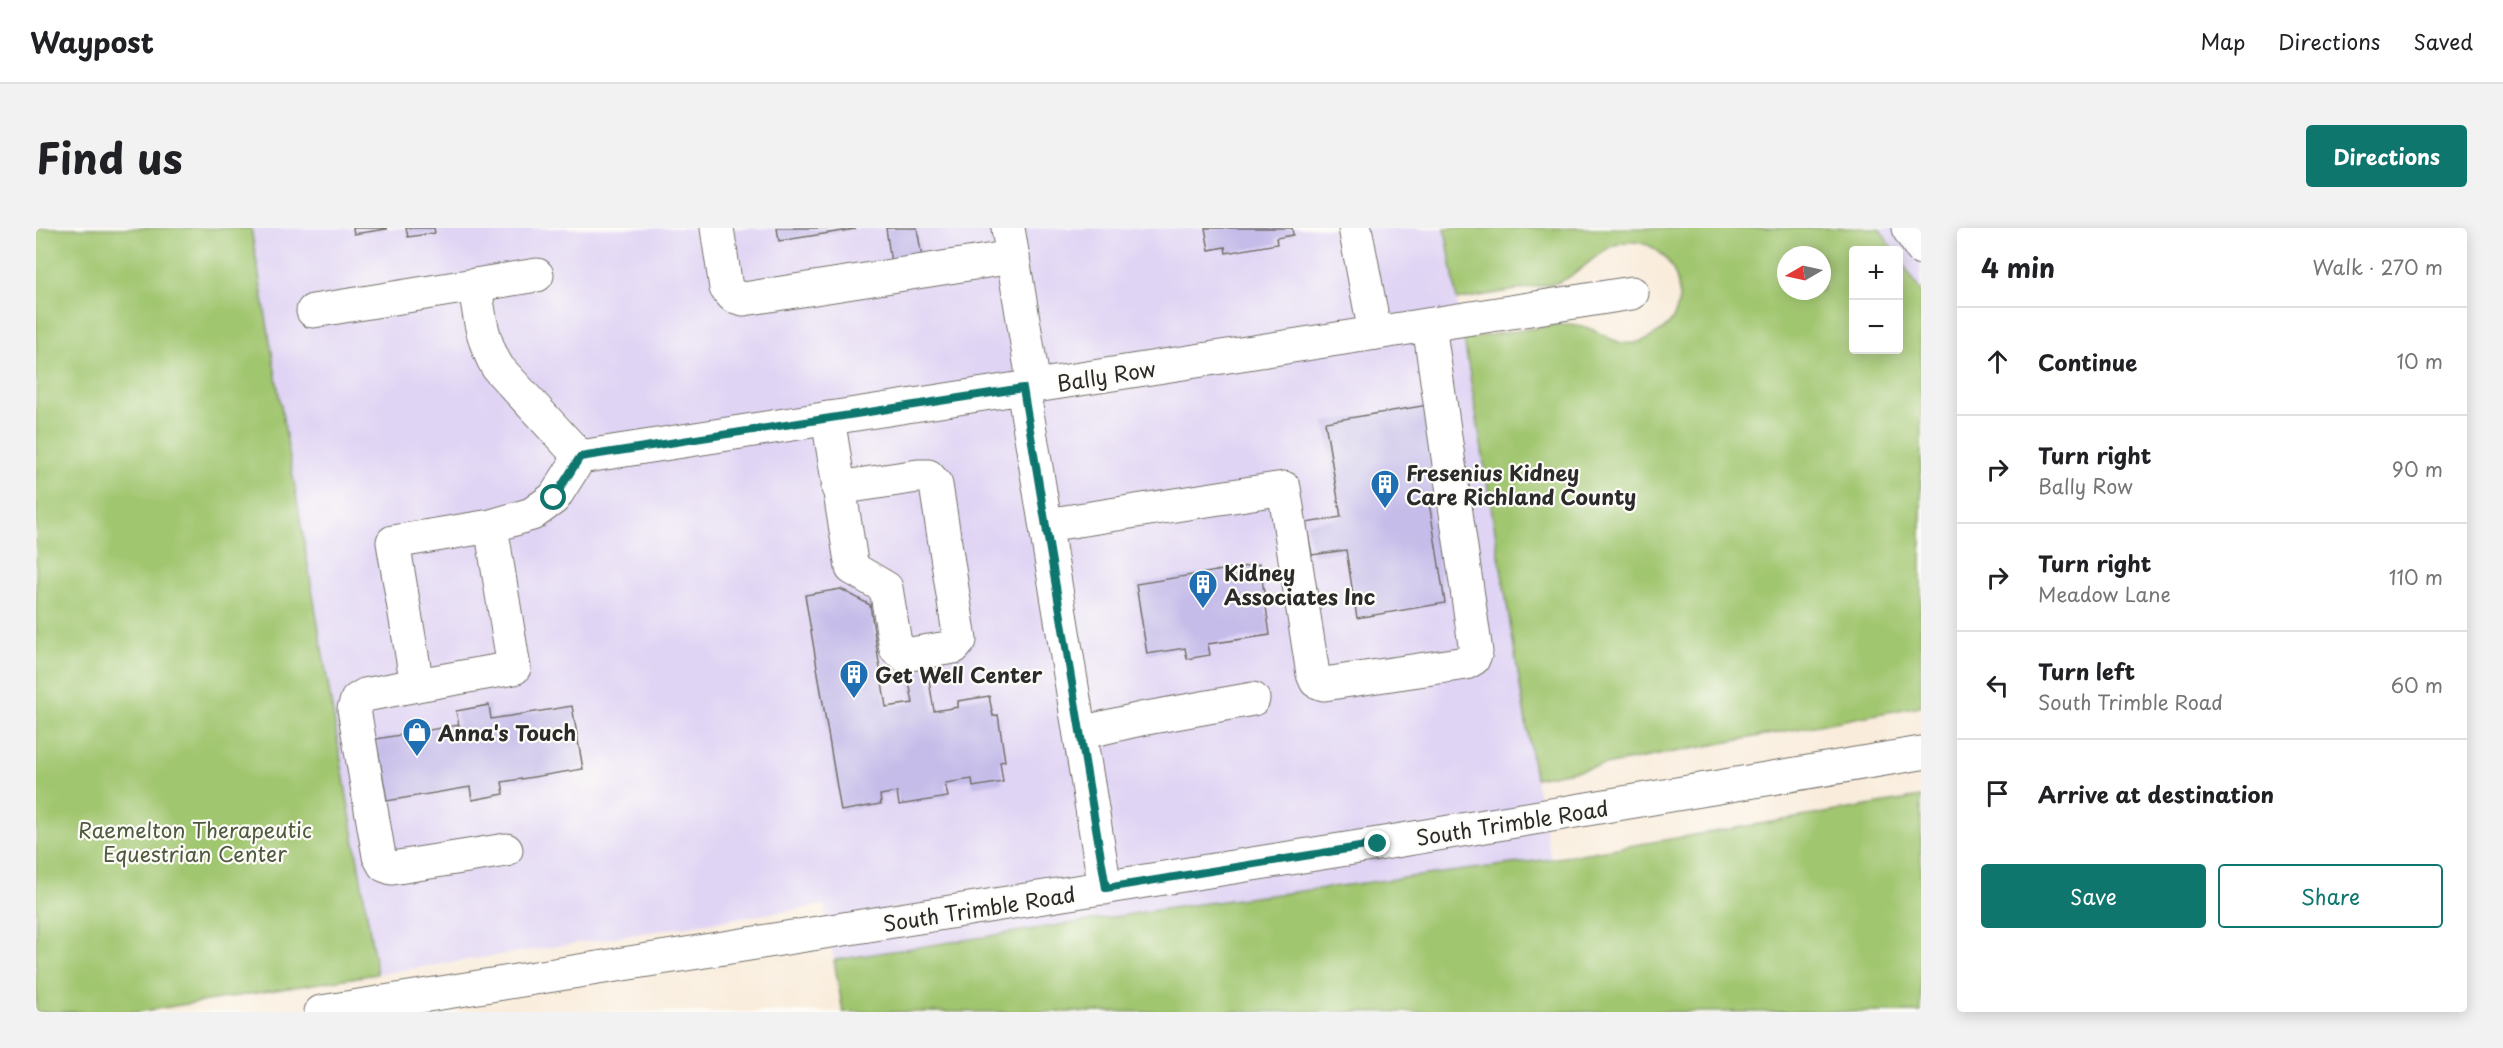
<!DOCTYPE html>
<html lang="en">
<head>
<meta charset="utf-8">
<style>
	:root { --surface:#fff; --page:#f2f2f2; --text:#202124; --muted:#757577; --line:#e0e0e0; --accent:#0f766e }
	body { margin:0; font-family:"Playpen Sans",sans-serif; background:var(--page); color:var(--text) }
	.controls { position:absolute; right:18px; top:18px; display:grid; overflow:hidden; border-radius:6px; box-shadow:0 3px 15px #0003 }
	.controls button { width:54px; height:54px; display:grid; place-items:center; padding:0; border:0; border-bottom:2px solid var(--line); background:var(--surface); color:var(--text); font:30px sans-serif }
	.compass { position:absolute; left:1741px; top:18px; width:54px; height:54px; border-radius:50%; background:var(--surface); box-shadow:0 3px 15px #0003; rotate:261deg }
	.stop { position:absolute; width:18px; height:18px; margin:-14px; border:4px solid #0f766e; border-radius:50%; background:#fff }
	.stop.end { background:#0f766e; border-color:#fff; box-shadow:0 2px 6px #0008 }
	.list { margin:0; padding:0; list-style:none }
	h2 { display:flex; justify-content:space-between; align-items:center; height:78px; margin:0; padding:0 24px; font-size:26px }
	h2 small { font-size:20px; font-weight:400; color:var(--muted) }
	.list li { display:grid; grid-template-columns:39px 1fr auto; gap:18px; align-items:center; box-sizing:border-box; height:108px; padding:0 24px; border-top:2px solid var(--line) }
	.list b { display:block; font-size:22px; white-space:nowrap }
	.list p { margin:0; font-size:20px; white-space:nowrap; color:var(--muted) }
	.list em { font-size:20px; font-style:normal; color:var(--muted) }
	.actions { display:flex; gap:12px; padding:18px 24px }
	.actions a { flex:1; padding:14px 0; border:2px solid var(--accent); border-radius:6px; text-align:center; font-size:21px; color:var(--accent) }
	.actions .main { background:var(--accent); color:#fff }
	.icon { flex:none; width:33px; height:33px; fill:none; stroke:currentColor; stroke-width:2; stroke-linecap:round; stroke-linejoin:round }
	.map { position:relative; flex:none; width:1885px; height:784px; overflow:hidden; border-radius:6px }
	header { display:flex; align-items:center; gap:36px; box-sizing:border-box; height:84px; padding:0 30px; background:var(--surface); border-bottom:2px solid var(--line) }
	header strong { font-size:28px }
	nav { display:flex; gap:33px; margin-inline-start:auto; font-size:21px }
	.intro { display:flex; align-items:center; justify-content:space-between; box-sizing:border-box; height:144px; padding:0 36px }
	h1 { margin:0; font-size:42px }
	.button { padding:15px 27px; border-radius:6px; background:var(--accent); color:#fff; font-size:21px; font-weight:700 }
	main { display:flex; gap:36px; padding:0 36px }
	aside { flex:1; background:var(--surface); border-radius:6px; box-shadow:0 3px 15px #0003 }
	.map>svg:first-child { display:block }
	.built { fill:#e0d4f4 }
	.green { fill:#a1c670; stroke:#66784e; stroke-width:1.5; fill-rule:evenodd }
	.building { fill:#c5bce9 }
	.lines { fill:none; stroke-linecap:round; stroke-linejoin:round }
	.minor-casing { stroke:#736f69; stroke-width:35 }
	.major-casing { stroke:#736f69; stroke-width:35 }
	.minor { stroke:#fff; stroke-width:33 }
	.major { stroke:#fff; stroke-width:33 }
	.route { stroke:#0f766e; stroke-width:8 }
	.labels { text-anchor:middle; dominant-baseline:central; stroke-width:4.5; stroke-linejoin:round; paint-order:stroke }
	.street-label { font-size:21px; fill:#2b2b2b; stroke:#fdfcf7 }
	.poi-label { font-size:21px; font-weight:bold; fill:#2b2b2b; stroke:#fdfcf7; text-anchor:start }
	.park-label { font-size:21px; fill:#4e5a40; stroke:#fdfcf7 }
</style>
</head>
<body>
<header>
<strong>Waypost</strong>
<nav><a>Map</a><a>Directions</a><a>Saved</a></nav>
</header>
<div class="intro"><h1>Find us</h1><a class="button">Directions</a></div>
<main>
<div class="map">
<svg width="1885" height="784" viewBox="0 0 1885 784">
	<rect width="100%" height="100%" fill="#fdfcf7"/>
	<filter id="ink" filterUnits="userSpaceOnUse"><feTurbulence type="fractalNoise" baseFrequency=".0167" numOctaves="2"/><feDisplacementMap in="SourceGraphic" scale="12" xChannelSelector="R" yChannelSelector="G"/><feConvolveMatrix kernelMatrix="1 2 1 2 8 2 1 2 1" color-interpolation-filters="sRGB"/></filter>
	<filter id="wash" filterUnits="userSpaceOnUse"><feTurbulence type="fractalNoise" baseFrequency=".008" numOctaves="4" result="noise"/><feDisplacementMap in="SourceGraphic" scale="24" xChannelSelector="R" yChannelSelector="G"/><feGaussianBlur stdDeviation="1.35" result="paint"/><feColorMatrix in="noise" values="0 0 0 0 0 0 0 0 0 0 0 0 0 0 0 0 0 1.4 0 .05"/><feComposite in="paint" operator="in"/></filter>
	<g filter="url(#wash)">
		<rect width="100%" height="100%" fill="#f9ecdb"/>
		<g class="built">
			<polygon points="215,0 1409,0 1499,550 1515,631 1148,678 798,732 788,677 341,746"/>
			<polygon points="1843,0 1885,0 1885,64 1863,30 1862,22 1857,22"/>
		</g>
		<g class="green">
			<polygon points="0,0 215,0 341,746 101,784 0,784"/>
			<path d="M1409 0H1843L1857 22H1818V122H1862L1863 30 1885 64V478L1499 550 1428 111 1525 96C1534 96 1542 96 1552 100 1569 106 1583 120 1603 114 1614 111 1630 102 1636 92 1654 63 1635 18 1600 14 1566 11 1550 45 1521 55L1421 72ZM1750 27H1786V63H1750Z"/>
			<polygon points="1885,569 1885,784 807,784 798,732 1148,678 1515,631"/>
		</g>
		<g id="blocks">
			<g class="building">
				<polygon points="317,0 350,0 351,1 318,6"/>
				<polygon points="370,0 398,0 399,5 372,9"/>
				<polygon points="741,0 819,0 819,1 743,13"/>
				<polygon points="850,0 881,0 886,30 855,35"/>
				<polygon points="1169,0 1256,0 1257,7 1240,10 1241,16 1190,25 1189,19 1173,22"/>
				<polygon points="1392,177 1408,271 1393,274 1409,375 1321,390 1310,322 1276,327 1270,295 1305,289 1289,194"/>
				<polygon points="1224,336 1234,407 1172,416 1174,427 1151,431 1149,420 1111,426 1100,356"/>
				<polygon points="805,361 834,377 850,479 877,475 871,443 891,440 898,483 922,479 922,473 953,468 957,488 962,487 969,533 964,534 967,554 937,559 936,551 909,555 912,569 863,577 861,564 844,567 845,576 805,583 769,367"/>
				<polygon points="453,477 455,491 536,478 547,541 466,554 468,566 436,572 434,559 351,573 340,511 423,497 420,483"/>
			</g>
		</g>
	</g>
	<g filter="url(#ink)">
		<use href="#blocks" fill-opacity="0" stroke="#736f69" stroke-width="1.5"/>
		<g class="lines">
			<g class="minor-casing">
				<g id="minor">
					<polyline points="681,0 690,60 697,68 708,71 977,29"/>
					<polyline points="972,0 998,158"/>
					<polyline points="1319,0 1339,105"/>
					<polyline points="1872,0 1885,20"/>
					<path d="M439 57C443 87 446 114 462 140L544 229"/>
					<polyline points="277,83 501,47"/>
					<polyline points="987,160 1069,660"/>
					<polyline points="792,190 816,340 850,360 860,421 868,427 918,419 924,412 900,257 892,248 882,248 802,260"/>
					<polyline points="544,229 1596,65"/>
					<polyline points="1010,297 1248,260 1277,446 1280,453 1288,456 1430,435 1437,431 1440,424 1393,97"/>
					<polyline points="455,298 357,314 381,457 478,440 455,298 496,286 518,270 544,229"/>
					<polyline points="381,457 329,467 321,472 318,481 343,628 348,637 356,640 470,622"/>
					<polyline points="1044,505 1105,491 1217,471"/>
				</g>
			</g>
			<g class="major-casing">
				<polyline id="major" points="285,784 1342,616 1885,525"/>
			</g>
			<use href="#minor" class="minor"/>
			<use href="#major" class="major"/>
		</g>
	</g>
	<g class="lines" filter="url(#ink)">
		<polyline class="route" points="518,270 544,229 987,160 1070,660 1342,616"/>
	</g>
	<defs>
		<g id="building-pin" transform="scale(1.5)"><path d="M0 17L-7.5 6A9.5 9.5 0 1 1 7.5 6Z" fill="#1f6fb2" stroke="#fdfcf7"/><path d="M-4-6H4V6H1V3H-1V6H-4ZM-2.5-4.3h1.7v1.8h-1.7ZM.8-4.3h1.7v1.8H.8ZM-2.5-1h1.7V.8h-1.7ZM.8-1h1.7V.8H.8Z" fill="#fff"/></g>
		<g id="shop-pin" transform="scale(1.5)"><path d="M0 17L-7.5 6A9.5 9.5 0 1 1 7.5 6Z" fill="#1f6fb2" stroke="#fdfcf7"/><path d="M-5-2.5h2.3a2.7 3.5 0 0 1 5.4 0H5L5.5 6h-11ZM-1.5-2.5h3a1.5 2.3 0 0 0-3 0Z" fill="#fff"/></g>
	</defs>
	<g fill-rule="evenodd">
		<use href="#building-pin" x="1349" y="256"/>
		<use href="#building-pin" x="1167" y="356"/>
		<use href="#building-pin" x="818" y="446"/>
		<use href="#shop-pin" x="381" y="504"/>
	</g>
	<g class="labels">
		<g class="street-label">
			<text transform="translate(1070 147) rotate(-9)">Bally Row</text>
			<text transform="translate(1476 594) rotate(-9)">South Trimble Road</text>
			<text transform="translate(943 680) rotate(-9)">South Trimble Road</text>
		</g>
		<g class="poi-label">
			<text x="1370" y="244">Fresenius Kidney<tspan x="1370" dy="24">Care Richland County</tspan></text>
			<text x="1188" y="344">Kidney<tspan x="1188" dy="24">Associates Inc</tspan></text>
			<text x="839" y="446">Get Well Center</text>
			<text x="402" y="504">Anna's Touch</text>
		</g>
		<g class="park-label">
			<text x="159" y="601">Raemelton Therapeutic<tspan x="159" dy="24">Equestrian Center</tspan></text>
		</g>
	</g>
</svg>
<div class="controls">
<button>+</button>
<button>−</button>
</div>
<svg class="compass" viewBox="-18 -18 36 36"><path d="M0-13l5 13h-10z" fill="#e53935"/><path d="M0 13l5-13h-10z" fill="#757577"/></svg>
<div class="stop" style="left:518px;top:270px"></div>
<div class="stop end" style="left:1342px;top:616px"></div>
</div>
<aside>
<h2>4 min<small>Walk · 270 m</small></h2>
<ul class="list">
<li><svg class="icon" aria-label="ahead" viewBox="0 0 24 24"><path d="M12 20V5M6 11l6-6 6 6"/></svg><div><b>Continue</b></div><em>10 m</em></li>
<li><svg class="icon" aria-label="right" viewBox="0 0 24 24"><path d="M7 20v-9h11M14 6l5 5-5 5"/></svg><div><b>Turn right</b><p>Bally Row</p></div><em>90 m</em></li>
<li><svg class="icon" aria-label="right" viewBox="0 0 24 24"><path d="M7 20v-9h11M14 6l5 5-5 5"/></svg><div><b>Turn right</b><p>Meadow Lane</p></div><em>110 m</em></li>
<li><svg class="icon" aria-label="left" viewBox="0 0 24 24"><path d="M17 20v-9H6M10 6l-5 5 5 5"/></svg><div><b>Turn left</b><p>South Trimble Road</p></div><em>60 m</em></li>
<li><svg class="icon" aria-label="arrive" viewBox="0 0 24 24"><path d="M6 21V4h12l-3 4 3 4H6"/></svg><div><b>Arrive at destination</b></div></li>
</ul>
<div class="actions"><a class="main">Save</a><a>Share</a></div>
</aside>
</main>
</body>
</html>
